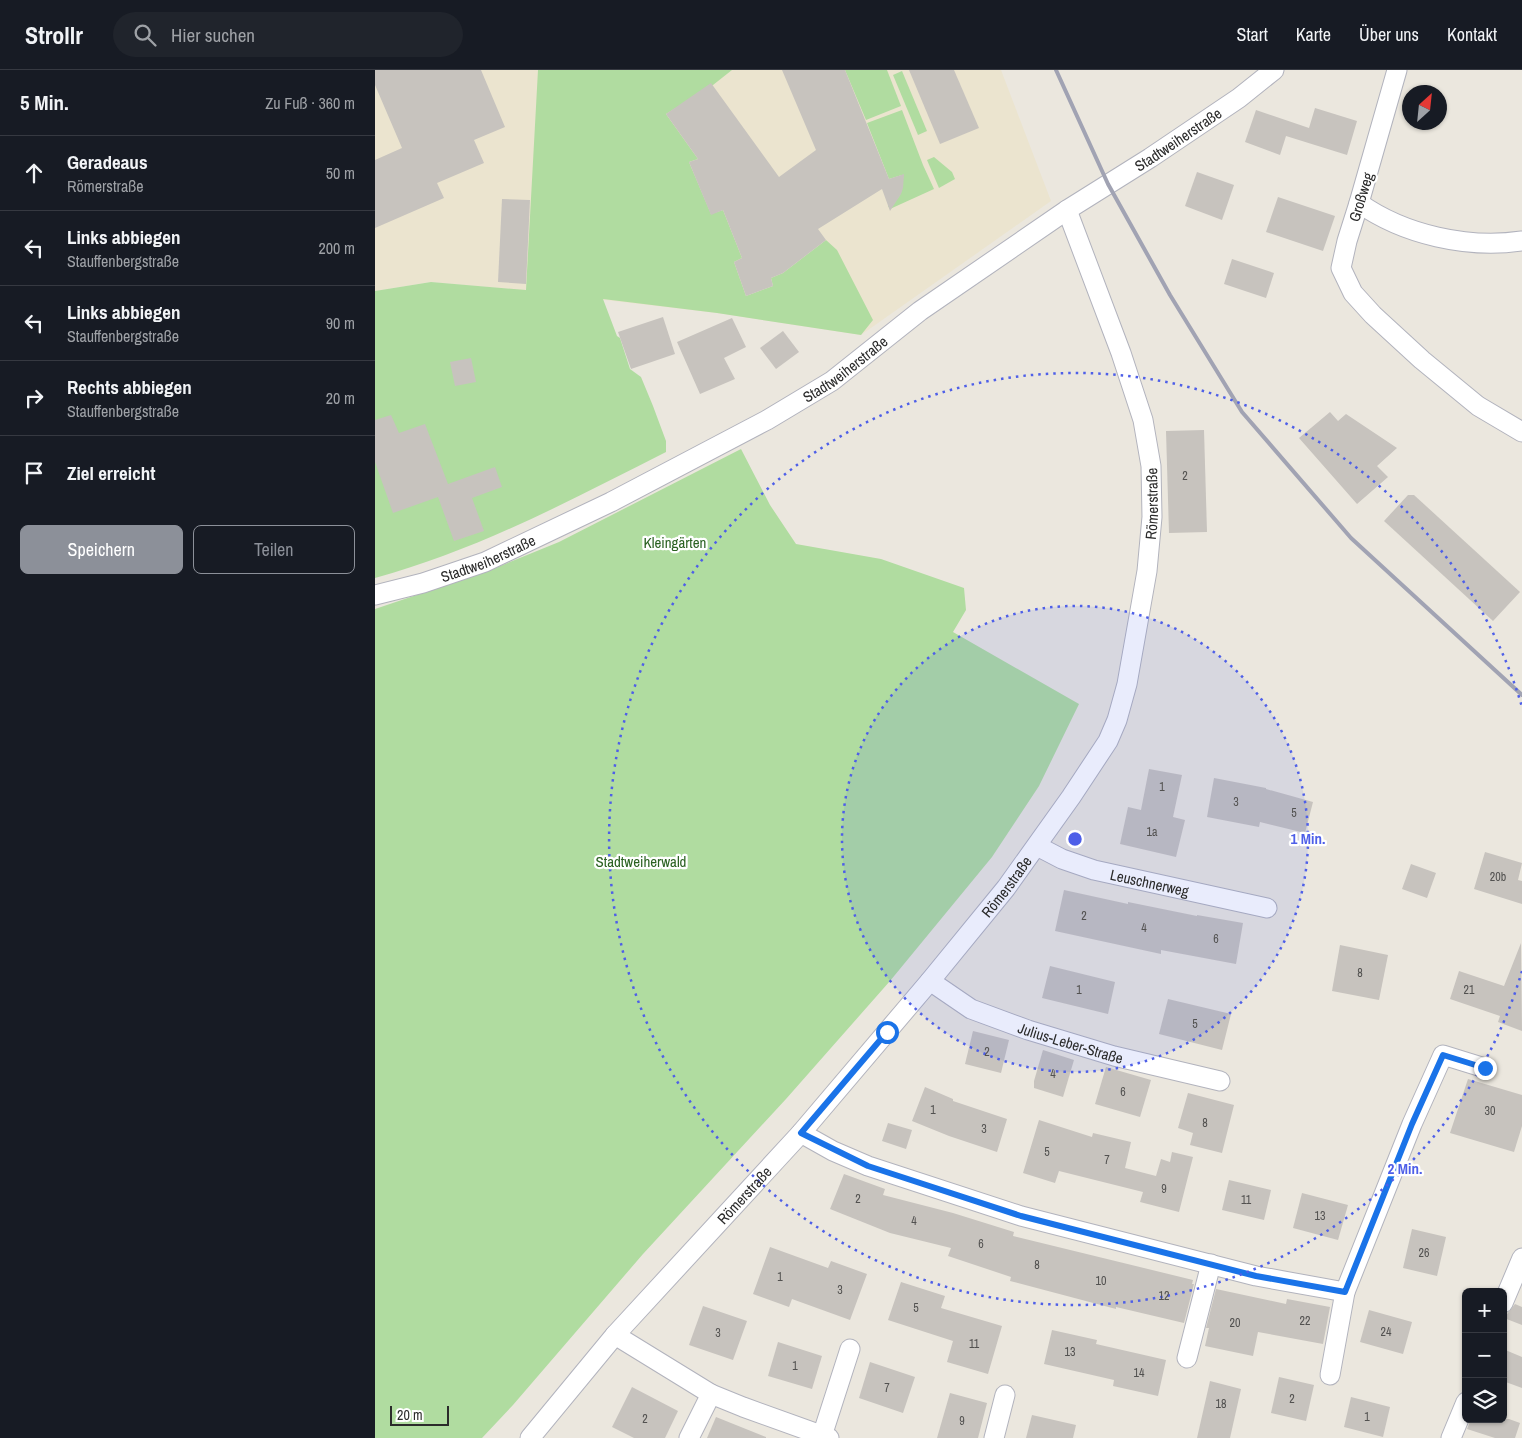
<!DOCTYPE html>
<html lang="de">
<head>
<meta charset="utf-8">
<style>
	:root { --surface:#171b24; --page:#20242c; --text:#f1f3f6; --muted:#9ea1a6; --line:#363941; --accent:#8c9099 }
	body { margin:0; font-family:"Archivo Narrow",sans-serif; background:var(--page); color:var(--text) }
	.controls { position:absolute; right:15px; bottom:15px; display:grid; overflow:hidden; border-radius:8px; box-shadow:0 1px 4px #0004 }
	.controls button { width:45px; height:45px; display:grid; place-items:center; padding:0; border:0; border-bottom:1px solid var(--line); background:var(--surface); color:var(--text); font:25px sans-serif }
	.compass { position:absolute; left:1027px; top:15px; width:45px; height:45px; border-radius:50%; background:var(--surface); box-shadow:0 1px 4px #0004; rotate:27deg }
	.scale { position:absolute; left:15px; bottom:12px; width:59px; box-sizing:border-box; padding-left:5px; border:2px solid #2b2b2b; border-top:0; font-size:14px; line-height:18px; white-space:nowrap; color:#2b2b2b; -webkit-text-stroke:4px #fff; paint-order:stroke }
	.stop { position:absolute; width:15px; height:15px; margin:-11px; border:4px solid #1a73e8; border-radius:50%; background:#fff }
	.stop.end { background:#1a73e8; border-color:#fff; box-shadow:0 1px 5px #0008 }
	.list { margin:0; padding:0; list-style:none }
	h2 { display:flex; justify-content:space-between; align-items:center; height:65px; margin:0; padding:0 20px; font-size:21px }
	h2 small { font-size:16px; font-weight:400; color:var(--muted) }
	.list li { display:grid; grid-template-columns:32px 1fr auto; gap:15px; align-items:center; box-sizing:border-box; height:75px; padding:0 20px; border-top:1px solid var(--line) }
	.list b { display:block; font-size:19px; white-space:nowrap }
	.list p { margin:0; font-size:16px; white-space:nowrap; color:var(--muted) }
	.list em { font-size:16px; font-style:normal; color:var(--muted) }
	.actions { display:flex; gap:10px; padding:15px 20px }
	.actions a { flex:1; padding:11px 0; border:1px solid var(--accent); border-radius:8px; text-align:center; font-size:18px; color:var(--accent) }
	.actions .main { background:var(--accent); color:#fff }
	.icon { flex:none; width:28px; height:28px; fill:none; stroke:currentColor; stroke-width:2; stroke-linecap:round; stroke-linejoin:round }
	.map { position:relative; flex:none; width:1147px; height:1368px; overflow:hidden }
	header { display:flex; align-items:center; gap:30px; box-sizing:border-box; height:70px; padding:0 25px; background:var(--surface); border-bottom:1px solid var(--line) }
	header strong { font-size:24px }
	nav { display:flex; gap:28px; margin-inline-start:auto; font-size:18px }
	.search { width:350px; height:45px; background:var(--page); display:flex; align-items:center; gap:12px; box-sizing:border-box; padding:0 18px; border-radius:28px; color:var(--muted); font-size:19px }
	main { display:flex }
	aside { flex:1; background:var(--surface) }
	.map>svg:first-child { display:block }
	.education { fill:#ebe4cf }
	.green { fill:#b0dca0 }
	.building { fill:#c7c3be }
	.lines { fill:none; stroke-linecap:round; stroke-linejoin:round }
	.street-casing { stroke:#b2b3bd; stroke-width:21 }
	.street { stroke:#fff; stroke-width:19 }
	.rail { stroke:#a1a3b3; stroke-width:4 }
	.route { stroke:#1a73e8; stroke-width:6 }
	.ring { fill:none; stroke:#4e5fe8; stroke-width:2.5; stroke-dasharray:2.5 5 }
	.labels { text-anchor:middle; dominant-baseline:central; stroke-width:4.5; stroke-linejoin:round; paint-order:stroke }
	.number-label { font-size:12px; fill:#525150 }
	.street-label { font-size:15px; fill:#2b2b2b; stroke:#fff }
	.park-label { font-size:15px; fill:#2a6121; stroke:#fff }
	.centre { fill:#4e5fe8; stroke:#fff; stroke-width:2.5 }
	.ring-label { font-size:15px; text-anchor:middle; font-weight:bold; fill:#4e5fe8; stroke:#fff; stroke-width:4.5; stroke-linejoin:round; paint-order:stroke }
</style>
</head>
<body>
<header>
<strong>Strollr</strong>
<div class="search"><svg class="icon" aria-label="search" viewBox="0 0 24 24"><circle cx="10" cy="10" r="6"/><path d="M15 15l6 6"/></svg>Hier suchen</div>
<nav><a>Start</a><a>Karte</a><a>Über uns</a><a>Kontakt</a></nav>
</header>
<main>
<aside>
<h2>5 Min.<small>Zu Fuß · 360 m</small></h2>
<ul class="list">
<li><svg class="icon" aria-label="ahead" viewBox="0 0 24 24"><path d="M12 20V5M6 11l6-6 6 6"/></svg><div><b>Geradeaus</b><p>Römerstraße</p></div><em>50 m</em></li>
<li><svg class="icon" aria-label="left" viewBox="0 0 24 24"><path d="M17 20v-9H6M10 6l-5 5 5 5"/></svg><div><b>Links abbiegen</b><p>Stauffenbergstraße</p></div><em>200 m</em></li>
<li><svg class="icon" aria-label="left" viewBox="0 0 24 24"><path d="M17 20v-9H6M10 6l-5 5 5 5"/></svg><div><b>Links abbiegen</b><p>Stauffenbergstraße</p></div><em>90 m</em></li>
<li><svg class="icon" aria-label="right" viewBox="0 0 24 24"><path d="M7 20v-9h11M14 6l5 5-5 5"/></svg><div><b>Rechts abbiegen</b><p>Stauffenbergstraße</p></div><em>20 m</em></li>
<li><svg class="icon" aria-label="arrive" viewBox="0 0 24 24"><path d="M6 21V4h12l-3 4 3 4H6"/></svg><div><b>Ziel erreicht</b></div></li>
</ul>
<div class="actions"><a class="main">Speichern</a><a>Teilen</a></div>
</aside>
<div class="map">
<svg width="1147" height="1368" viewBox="0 0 1147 1368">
	<rect width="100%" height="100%" fill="#ebe7de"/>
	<polygon class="education" points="0,0 626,0 676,131 486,265 342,243 135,219 56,212 0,221"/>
	<g class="green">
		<path d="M163 0H357L338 15 291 44 323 89 314 92 336 144 348 140 367 188 359 192 371 226 398 216 396 208 408 203 451 170 462 180 498 250 486 265 342 243 228 229 242 266 245 268 255 299 266 307 278 336 291 371V382C196 430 103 480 0 508V221L56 212 151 220Z"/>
		<polygon points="470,0 512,0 526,36 491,50"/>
		<polygon points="527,1 552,61 543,65 518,5"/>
		<path d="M527 40 548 95 559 119 515 139 513 136C527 128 528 120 527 105L514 109 492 53Z"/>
		<polygon points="559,87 577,102 580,109 564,118 552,90"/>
		<polygon points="366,379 395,435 421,474 506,489 589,518 591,540 578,562 704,634 664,716 617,787 515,911 411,1029 268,1184 138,1335 107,1368 0,1368 0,539 113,501 184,472"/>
	</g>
	<g class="building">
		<polygon points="0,0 106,0 130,57 99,70 109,93 62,113 69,128 0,158 0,90 27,78 0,15"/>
		<polygon points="407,0 470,0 514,109 529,104 528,118 526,124 515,141 507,119 443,159 451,170 408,203 396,208 398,216 371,226 359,192 367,188 348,140 336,145 314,92 323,89 291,44 336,13 404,107 441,80"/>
		<polygon points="534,0 579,0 604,58 565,74"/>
		<polygon points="940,38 982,51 972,85 911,66 905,85 870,72 881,40 934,58"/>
		<polygon points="822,102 859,115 847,150 810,136"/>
		<polygon points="903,127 960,146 948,181 891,162"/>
		<polygon points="127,129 155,130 151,214 123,212"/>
		<polygon points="857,189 899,203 891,228 849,214"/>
		<polygon points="288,247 300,284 256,299 243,262"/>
		<polygon points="357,248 371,277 349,288 360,309 325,324 302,272"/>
		<polygon points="408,261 424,282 401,299 385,278"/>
		<polygon points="96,288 101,312 80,316 75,292"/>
		<polygon points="955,342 963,351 971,344 1022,378 1002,396 1013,407 982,434 924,368"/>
		<polygon points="16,345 24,363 50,354 73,414 120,397 127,417 97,428 109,461 79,471 63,427 18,443 0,392 0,350"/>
		<polygon points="829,360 832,462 794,463 791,361"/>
		<polygon points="1033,425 1039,425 1145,522 1118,551 1009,451"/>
		<polygon points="774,699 807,705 798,747 810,750 801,787 745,774 753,737 766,740"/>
		<polygon points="839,708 891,718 891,719 938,732 930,763 885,752 884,757 832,747"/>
		<polygon points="1110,782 1147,793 1143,810 1147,811 1147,834 1099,819"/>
		<polygon points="1036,794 1061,803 1052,828 1027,819"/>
		<polygon points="689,820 753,834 753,832 822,846 822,845 868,853 861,894 786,880 786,884 680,861"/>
		<polygon points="1146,873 1147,961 1123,952 1125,946 1075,929 1084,901 1129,916"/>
		<polygon points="965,875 1013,885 1004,930 957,921"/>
		<polygon points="675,896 740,912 733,944 667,928"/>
		<polygon points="793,929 856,944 847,980 784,964"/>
		<polygon points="598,961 634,970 626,1003 590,994"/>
		<polygon points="668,980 699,990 688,1027 659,1018 659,1011"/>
		<polygon points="731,997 776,1010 765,1047 720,1034"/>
		<polygon points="1093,1009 1147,1025 1147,1056 1139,1082 1075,1063"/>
		<polygon points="550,1017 578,1029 578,1031 632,1049 622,1082 574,1066 537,1051"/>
		<polygon points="813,1023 859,1035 847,1083 815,1075 818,1063 803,1058"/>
		<polygon points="664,1050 717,1067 718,1063 756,1072 750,1098 781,1106 786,1089 795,1092 797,1082 818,1087 804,1142 765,1132 768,1122 684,1101 680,1113 648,1103"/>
		<polygon points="513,1053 537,1060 531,1079 507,1071"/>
		<polygon points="469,1104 510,1119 508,1125 578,1143 639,1162 638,1166 818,1210 817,1214 819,1214 809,1253 741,1237 741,1239 635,1211 636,1207 573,1186 576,1178 515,1163 455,1139"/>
		<polygon points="854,1110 896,1120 889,1150 847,1140"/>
		<polygon points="927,1123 973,1135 963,1170 918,1158"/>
		<polygon points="1037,1159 1071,1167 1062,1206 1028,1198"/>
		<polygon points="395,1177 453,1198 456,1191 492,1204 475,1250 417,1229 414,1237 378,1224"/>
		<polygon points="526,1212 570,1226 566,1238 627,1256 613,1304 572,1292 578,1271 513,1250"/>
		<polygon points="841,1219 911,1234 912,1229 955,1237 948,1274 883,1262 878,1286 830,1276 834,1258 831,1258"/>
		<polygon points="1140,1234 1147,1237 1147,1255 1129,1248"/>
		<polygon points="328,1236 372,1251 358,1290 314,1275"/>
		<polygon points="994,1240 1037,1252 1028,1284 985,1272"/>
		<polygon points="677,1260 722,1270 721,1274 791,1290 783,1326 738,1316 739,1310 669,1294"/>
		<polygon points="403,1272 447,1286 437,1319 393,1306"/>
		<polygon points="1128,1279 1147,1287 1147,1318 1128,1311"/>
		<polygon points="495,1292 540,1307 528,1343 484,1328"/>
		<polygon points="904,1307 939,1315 931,1351 896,1343"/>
		<polygon points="835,1311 866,1319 855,1368 822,1368"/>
		<polygon points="257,1317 303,1341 290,1368 259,1368 237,1357"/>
		<polygon points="575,1323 612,1333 603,1368 562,1368"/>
		<polygon points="976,1327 1015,1337 1008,1367 969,1357"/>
		<polygon points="657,1345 701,1355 698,1368 651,1368"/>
		<polygon points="341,1347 391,1367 391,1368 332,1368"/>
		<polygon points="1096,1349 1134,1349 1145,1353 1140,1368 1120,1368 1092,1359"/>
	</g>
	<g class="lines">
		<g class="street-casing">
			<g id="street">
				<polyline points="1022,0 984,133 972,171 966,198 978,223 998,245 1047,290 1103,336 1147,362"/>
				<path d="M984 133C1029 165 1093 179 1147 171"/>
				<path id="s1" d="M0 525 48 513 110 492 236 432 392 350 457 311 545 241 692 140 775 88 864 28 899 0"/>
				<path id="s2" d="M662 776 687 789 719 800 892 838"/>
				<path id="s3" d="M555 911 596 939 653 960 739 986 845 1011"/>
				<polyline points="426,1063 458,1081 493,1096 646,1146 881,1206 970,1222 1037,1054 1068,985 1110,998"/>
				<polyline points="1128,1233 1147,1188"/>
				<polyline points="240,1265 336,1324 368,1337 454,1368"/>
				<polyline points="812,1288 836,1194"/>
				<polyline points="955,1305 970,1222"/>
				<polyline points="447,1366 475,1279"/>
				<path id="s4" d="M155 1368 240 1265 426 1063 555 911 631 818 696 727 733 671 742 650 752 614 772 501 777 447 776 396 768 350 746 283 692 140"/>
				<polyline points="314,1368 336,1324"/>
				<polyline points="619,1368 630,1325"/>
				<polyline points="1076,1368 1091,1332"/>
			</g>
		</g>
		<use href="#street" class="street"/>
		<polyline class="rail" points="681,0 733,114 795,225 867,342 976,468 1147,625"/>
	</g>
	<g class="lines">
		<polyline class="route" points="512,962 426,1063 493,1096 646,1146 881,1206 970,1222 1037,1054 1068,985 1110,998"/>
	</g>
	<circle cx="700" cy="769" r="233" fill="#4e5fe8" fill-opacity=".12"/>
	<g class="ring">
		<circle cx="700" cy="769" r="233"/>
		<path d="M1147 901A466 466 0 1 1 1147 637"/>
	</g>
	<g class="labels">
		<g class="number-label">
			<text x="810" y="406">2</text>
			<text x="787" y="717">1</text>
			<text x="861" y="732">3</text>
			<text x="919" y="743">5</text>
			<text x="777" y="762">1a</text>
			<text x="1123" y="807">20b</text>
			<text x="709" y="846">2</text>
			<text x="769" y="858">4</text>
			<text x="841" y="869">6</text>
			<text x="985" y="903">8</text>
			<text x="704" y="920">1</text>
			<text x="1094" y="920">21</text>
			<text x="820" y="954">5</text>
			<text x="612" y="982">2</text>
			<text x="678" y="1004">4</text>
			<text x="748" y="1022">6</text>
			<text x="558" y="1040">1</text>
			<text x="1115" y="1041">30</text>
			<text x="830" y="1053">8</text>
			<text x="609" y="1059">3</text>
			<text x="672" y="1082">5</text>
			<text x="732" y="1090">7</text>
			<text x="789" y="1119">9</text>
			<text x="483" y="1129">2</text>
			<text x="871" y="1130">11</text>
			<text x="945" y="1146">13</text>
			<text x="539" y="1151">4</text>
			<text x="606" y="1174">6</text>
			<text x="1049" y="1183">26</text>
			<text x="662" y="1195">8</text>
			<text x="405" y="1207">1</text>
			<text x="726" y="1211">10</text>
			<text x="465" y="1220">3</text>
			<text x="789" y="1226">12</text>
			<text x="541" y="1238">5</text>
			<text x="930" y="1251">22</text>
			<text x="860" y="1253">20</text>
			<text x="1011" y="1262">24</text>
			<text x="343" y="1263">3</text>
			<text x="599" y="1274">11</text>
			<text x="695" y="1282">13</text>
			<text x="420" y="1296">1</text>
			<text x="764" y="1303">14</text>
			<text x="512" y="1318">7</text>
			<text x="917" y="1329">2</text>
			<text x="846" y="1334">18</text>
			<text x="992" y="1347">1</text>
			<text x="270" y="1349">2</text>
			<text x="587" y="1351">9</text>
		</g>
		<g class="street-label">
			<text stroke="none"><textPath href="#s1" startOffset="929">Stadtweiherstraße</textPath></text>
			<text transform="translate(986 127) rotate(-73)">Großweg</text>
			<text stroke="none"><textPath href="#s1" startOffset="524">Stadtweiherstraße</textPath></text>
			<text stroke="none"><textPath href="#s4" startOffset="1149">Römerstraße</textPath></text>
			<text stroke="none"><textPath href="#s1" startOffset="119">Stadtweiherstraße</textPath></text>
			<text stroke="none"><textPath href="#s2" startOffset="119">Leuschnerweg</textPath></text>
			<text stroke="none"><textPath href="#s4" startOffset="729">Römerstraße</textPath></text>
			<text stroke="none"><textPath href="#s3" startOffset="155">Julius-Leber-Straße</textPath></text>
			<text stroke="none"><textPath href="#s4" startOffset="324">Römerstraße</textPath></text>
		</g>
		<g class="park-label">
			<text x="300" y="472">Kleingärten</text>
			<text x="266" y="791">Stadtweiherwald</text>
		</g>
	</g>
	<circle cx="700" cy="769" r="8" class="centre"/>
	<g class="ring-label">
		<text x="933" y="774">1 Min.</text>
		<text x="1030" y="1104">2 Min.</text>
	</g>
</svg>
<div class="controls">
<button>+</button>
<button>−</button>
<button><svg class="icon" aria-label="layers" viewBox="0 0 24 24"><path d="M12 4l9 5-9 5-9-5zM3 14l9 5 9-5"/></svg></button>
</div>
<svg class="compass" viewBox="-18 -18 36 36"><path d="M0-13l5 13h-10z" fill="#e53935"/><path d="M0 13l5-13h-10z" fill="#9ea1a6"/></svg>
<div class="scale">20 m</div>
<div class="stop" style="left:512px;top:962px"></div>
<div class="stop end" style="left:1110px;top:998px"></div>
</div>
</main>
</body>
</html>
